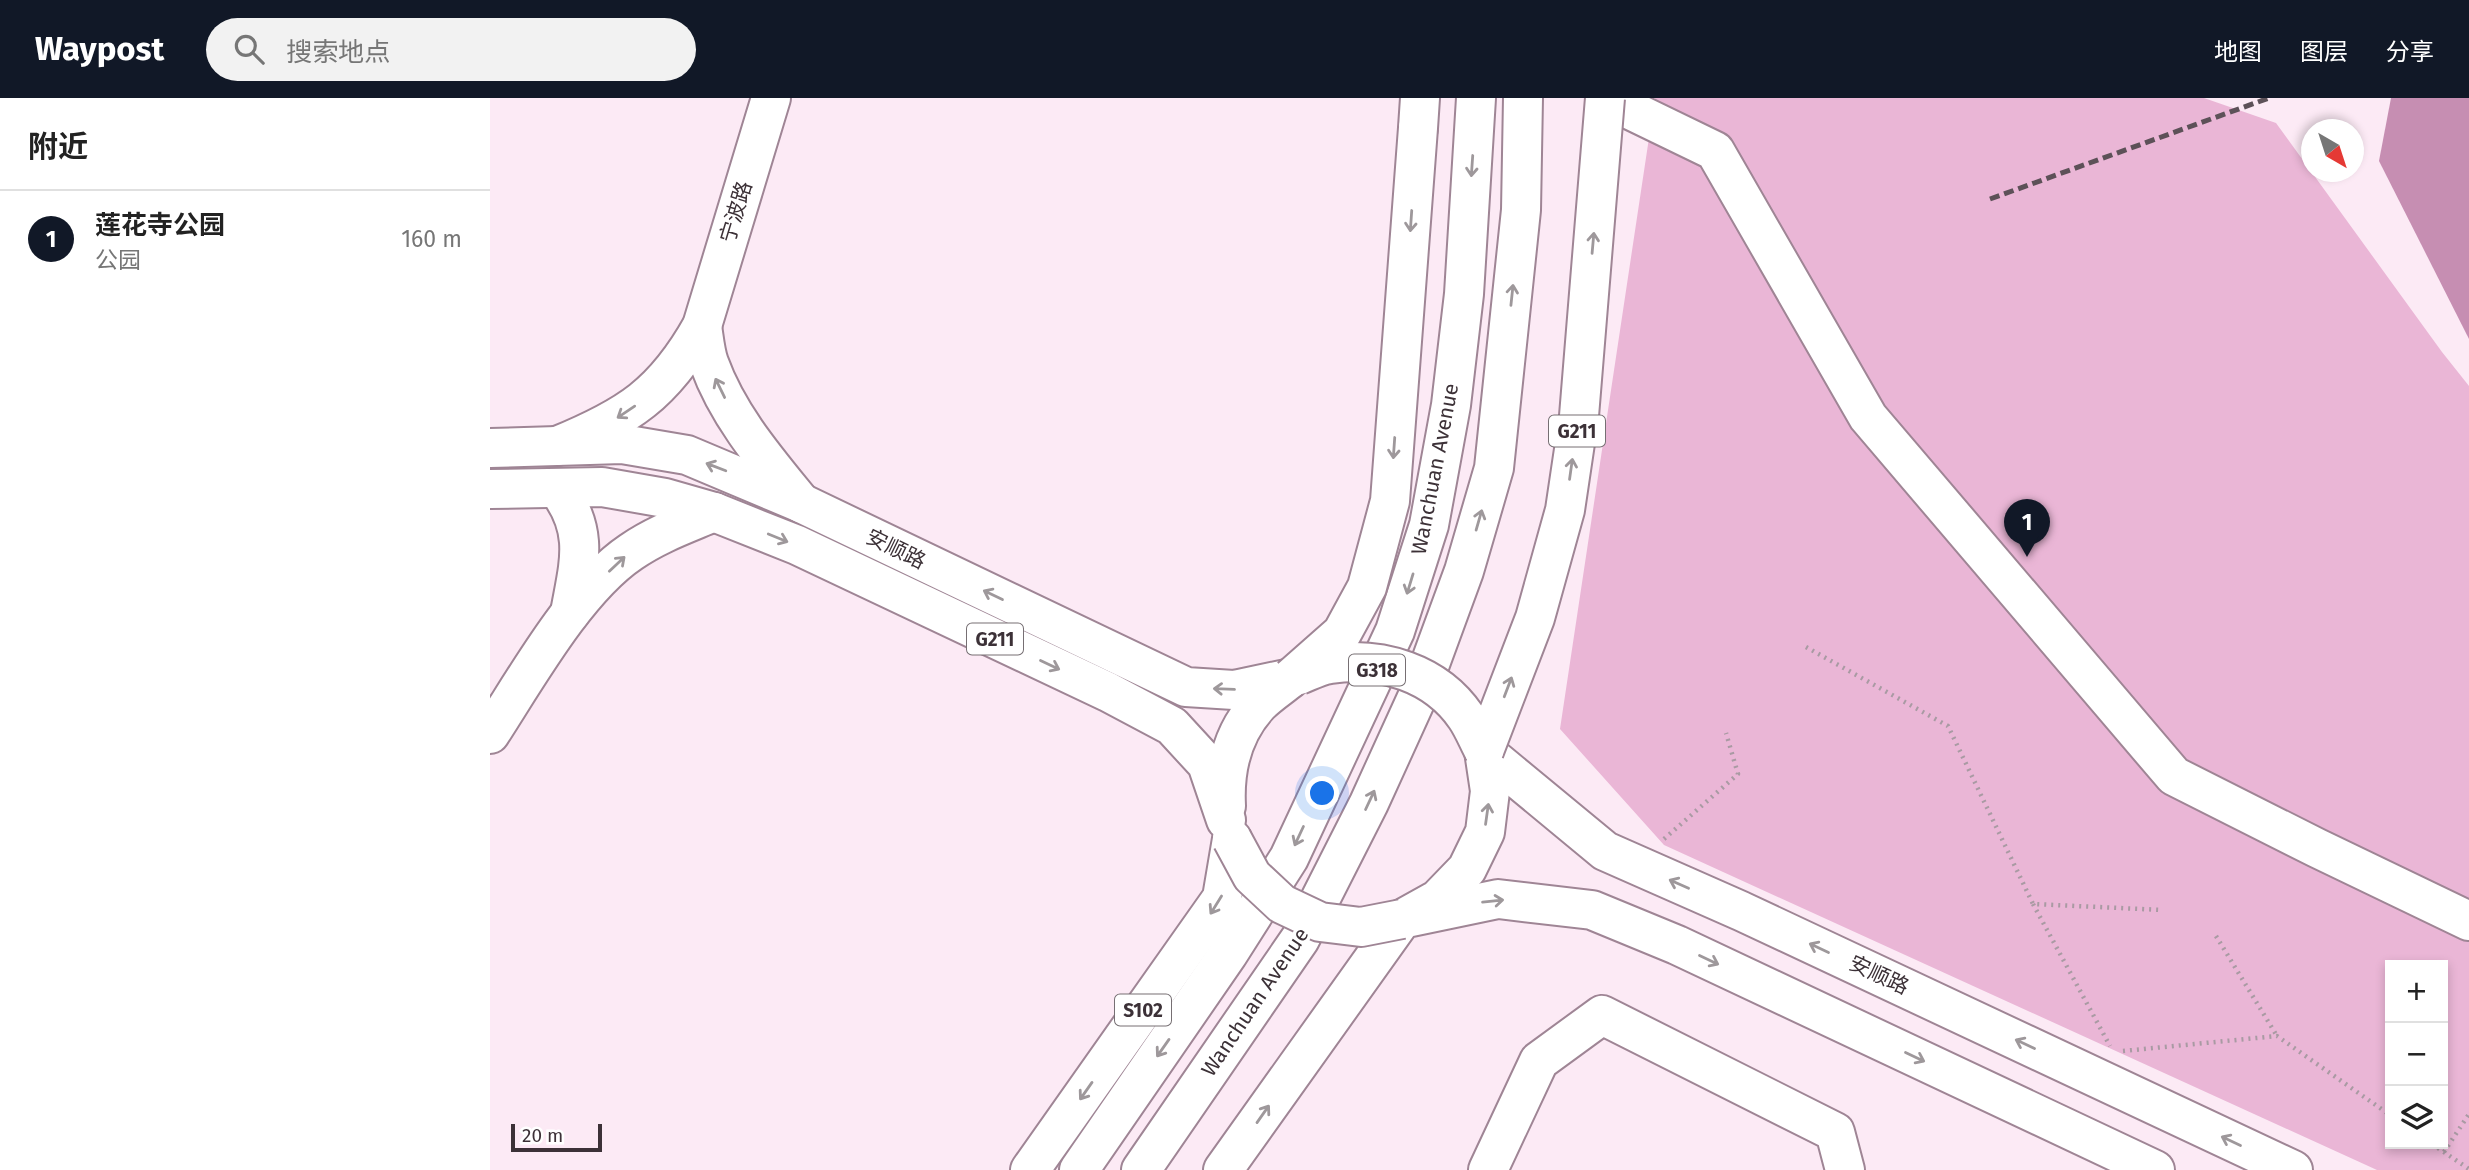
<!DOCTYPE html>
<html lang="zh">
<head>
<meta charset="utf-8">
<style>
	:root { --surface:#fff; --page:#f2f2f2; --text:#222; --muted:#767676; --line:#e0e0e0; --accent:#111827 }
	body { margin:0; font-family:"Fira Sans","Noto Sans SC",sans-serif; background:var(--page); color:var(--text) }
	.controls { position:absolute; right:21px; bottom:21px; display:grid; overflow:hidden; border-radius:0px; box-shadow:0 4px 10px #0003 }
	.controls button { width:63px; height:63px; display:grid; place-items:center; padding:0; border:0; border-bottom:2px solid var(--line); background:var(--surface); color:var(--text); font:35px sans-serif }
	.compass { position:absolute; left:1811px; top:21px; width:63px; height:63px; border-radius:50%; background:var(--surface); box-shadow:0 4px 10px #0003; rotate:141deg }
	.scale { position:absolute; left:21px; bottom:18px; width:91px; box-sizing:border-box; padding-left:7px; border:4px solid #3c3137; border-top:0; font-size:19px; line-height:24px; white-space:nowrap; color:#3c3137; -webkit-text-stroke:5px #fff; paint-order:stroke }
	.you { position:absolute; left:833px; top:696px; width:24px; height:24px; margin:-18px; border:5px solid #fff; border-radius:50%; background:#1a73e8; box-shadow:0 0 0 10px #1a73e833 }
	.badge { display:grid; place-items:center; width:46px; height:46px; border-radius:50%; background:var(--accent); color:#fff; font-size:23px; font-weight:700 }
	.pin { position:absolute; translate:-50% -58px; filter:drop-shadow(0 2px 4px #0008) }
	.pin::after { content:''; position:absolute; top:37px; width:24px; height:21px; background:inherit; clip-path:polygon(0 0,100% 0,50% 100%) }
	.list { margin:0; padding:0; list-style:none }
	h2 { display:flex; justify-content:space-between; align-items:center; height:91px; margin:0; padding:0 28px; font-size:30px }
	h2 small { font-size:23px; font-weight:400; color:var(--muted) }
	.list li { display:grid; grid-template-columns:46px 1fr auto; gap:21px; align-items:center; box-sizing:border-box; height:98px; padding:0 28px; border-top:2px solid var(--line) }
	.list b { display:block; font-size:26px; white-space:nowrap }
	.list p { margin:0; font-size:23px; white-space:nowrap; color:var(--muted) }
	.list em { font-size:23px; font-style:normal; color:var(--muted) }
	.icon { flex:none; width:38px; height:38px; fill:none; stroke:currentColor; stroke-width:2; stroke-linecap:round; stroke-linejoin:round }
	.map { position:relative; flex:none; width:1979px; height:1072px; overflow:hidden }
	header { display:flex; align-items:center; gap:42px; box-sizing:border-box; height:98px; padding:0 35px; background:var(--accent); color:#fff }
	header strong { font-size:33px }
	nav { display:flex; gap:38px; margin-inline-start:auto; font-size:24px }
	.search { width:490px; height:63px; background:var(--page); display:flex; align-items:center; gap:18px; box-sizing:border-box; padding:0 24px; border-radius:38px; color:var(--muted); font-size:26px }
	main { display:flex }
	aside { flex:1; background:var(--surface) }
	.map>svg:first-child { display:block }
	.green { fill:#eab6d6; fill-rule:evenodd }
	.water { fill:#c68eb2 }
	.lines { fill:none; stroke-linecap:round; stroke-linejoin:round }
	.minor-casing { stroke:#9f8595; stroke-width:42 }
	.major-casing { stroke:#9f8595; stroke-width:42 }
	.highway-casing { stroke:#9f8595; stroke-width:42 }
	.path { stroke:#a99aa3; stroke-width:4.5; stroke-dasharray:2 5; stroke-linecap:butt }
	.minor { stroke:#fff; stroke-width:38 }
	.major { stroke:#fff; stroke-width:38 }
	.highway { stroke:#fff; stroke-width:38 }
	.rail { stroke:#5d5158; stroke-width:5; stroke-dasharray:10 5; stroke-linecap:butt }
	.highway-bridge-casing { stroke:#9f8595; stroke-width:42; stroke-linecap:butt }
	.highway-bridge { stroke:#fff; stroke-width:38 }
	.oneway { stroke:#9e989b }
	.labels { text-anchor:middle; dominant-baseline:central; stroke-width:7; stroke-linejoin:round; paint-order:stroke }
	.shield { fill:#fff; stroke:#766f73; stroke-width:2 }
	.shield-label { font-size:19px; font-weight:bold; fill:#3c3137 }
	.street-label { font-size:21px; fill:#3c3137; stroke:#fff }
</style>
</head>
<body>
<header>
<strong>Waypost</strong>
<div class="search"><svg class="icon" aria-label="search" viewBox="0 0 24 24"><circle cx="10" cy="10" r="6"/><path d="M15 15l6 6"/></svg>搜索地点</div>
<nav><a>地图</a><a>图层</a><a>分享</a></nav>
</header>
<main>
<aside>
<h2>附近<small></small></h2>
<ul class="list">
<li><span class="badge">1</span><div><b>莲花寺公园</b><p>公园</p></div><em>160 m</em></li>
</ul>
</aside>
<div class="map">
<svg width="1979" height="1072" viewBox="0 0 1979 1072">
	<rect width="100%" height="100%" fill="#fceaf5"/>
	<path class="green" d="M1165 0H1714L1786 25 1952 254 1979 288V1072H1887L1174 747 1070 631ZM1900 867H1953V1046H1900Z"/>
	<polygon class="water" points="1901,0 1979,0 1979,241 1889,63"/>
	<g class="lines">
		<g class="minor-casing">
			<g id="minor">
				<polyline points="1130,7 1225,53 1378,319 1684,678 1827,750 1979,823"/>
				<path d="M212 228C214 240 215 254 219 265 238 318 276 362 311 405"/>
				<path d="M67 348C138 319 174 296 212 228L281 0"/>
				<path d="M67 390C100 433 89 465 80 515"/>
				<path d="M0 636C37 579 86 491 141 454 167 436 196 426 224 414"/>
				<polyline points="998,1072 1049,963 1112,917 1345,1034 1355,1072"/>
			</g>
		</g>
		<g class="major-casing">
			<g id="major">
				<polyline points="994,653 1115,753 1251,813 1803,1072"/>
				<polyline points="540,1072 732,800 742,741"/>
				<polyline points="733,1072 912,821 1008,801 1102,812 1187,847 1665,1072"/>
			</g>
		</g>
		<g class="highway-casing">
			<g id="highway">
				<polyline points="928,30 930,0"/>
				<polyline points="0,350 132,346 197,357 311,405 696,589 744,592 801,580"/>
				<polyline points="0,391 112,389 175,400 224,414 307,447 618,594 682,628 717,666 736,722"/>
				<path d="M736 708C734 670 743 634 769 606 778 597 790 589 800 581"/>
				<polyline points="912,821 948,801 977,771 995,734 1000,693 994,653"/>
				<polyline points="589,1072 738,856 799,760 905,533 939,427 961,307 974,196 986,0"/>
				<polyline points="651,1072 810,841 879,705 930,593 974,473 1004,370 1031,112 1033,0"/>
			</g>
		</g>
		<g class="path">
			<polyline points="1316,549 1458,628 1543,806 1673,812"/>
			<polyline points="1174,741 1248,676 1236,635"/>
			<polyline points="1543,806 1620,948"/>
			<polyline points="1726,838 1787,938"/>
			<polyline points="1633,953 1787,938 1900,1017"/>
			<polyline points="1942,1046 1979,1071"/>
			<polyline points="1954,1054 1979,1016"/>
		</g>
		<use href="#minor" class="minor"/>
		<use href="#major" class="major"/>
		<use href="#highway" class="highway"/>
		<polyline class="rail" points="1500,101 1779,0"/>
		<g class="highway-bridge-casing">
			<g id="highway-bridge">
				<path d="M809 577C819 573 830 567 840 566 891 558 946 575 976 619 983 629 988 642 994 653"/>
				<polyline points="801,580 852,535 877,489 900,403 928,30"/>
				<polyline points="994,653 1045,520 1075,412 1089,318 1115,0"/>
				<polyline points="742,741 762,778 792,806 830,824 871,829 912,821"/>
			</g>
		</g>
		<use href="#highway-bridge" class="highway-bridge"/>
	</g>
	<defs><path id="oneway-shaft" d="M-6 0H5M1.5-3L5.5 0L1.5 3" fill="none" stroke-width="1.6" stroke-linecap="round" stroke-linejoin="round" transform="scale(1.75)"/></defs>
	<g class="oneway">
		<use href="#oneway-shaft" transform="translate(982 68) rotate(94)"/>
		<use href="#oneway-shaft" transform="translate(921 123) rotate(94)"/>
		<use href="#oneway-shaft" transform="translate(1103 145) rotate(-85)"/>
		<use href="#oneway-shaft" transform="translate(1022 197) rotate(-84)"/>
		<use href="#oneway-shaft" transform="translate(230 290) rotate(-116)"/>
		<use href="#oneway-shaft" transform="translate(136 314) rotate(146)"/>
		<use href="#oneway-shaft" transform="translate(904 350) rotate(94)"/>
		<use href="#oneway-shaft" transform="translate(226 369) rotate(-159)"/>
		<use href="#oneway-shaft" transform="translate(1081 371) rotate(-82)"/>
		<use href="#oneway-shaft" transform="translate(989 422) rotate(-74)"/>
		<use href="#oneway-shaft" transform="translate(288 440) rotate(22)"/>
		<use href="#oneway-shaft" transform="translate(127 466) rotate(-43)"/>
		<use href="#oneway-shaft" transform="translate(920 486) rotate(107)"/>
		<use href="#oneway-shaft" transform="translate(503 497) rotate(-154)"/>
		<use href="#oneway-shaft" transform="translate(560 567) rotate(25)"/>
		<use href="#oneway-shaft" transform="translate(1018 589) rotate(-69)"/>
		<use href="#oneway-shaft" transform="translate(734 591) rotate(-178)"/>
		<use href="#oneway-shaft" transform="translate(880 702) rotate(-65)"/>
		<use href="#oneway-shaft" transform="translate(997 716) rotate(-82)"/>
		<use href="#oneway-shaft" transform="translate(809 738) rotate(115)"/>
		<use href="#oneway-shaft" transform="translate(1189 786) rotate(-156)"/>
		<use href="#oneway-shaft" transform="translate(1003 803) rotate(-6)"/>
		<use href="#oneway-shaft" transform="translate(726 807) rotate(122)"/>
		<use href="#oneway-shaft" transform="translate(1329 850) rotate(-155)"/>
		<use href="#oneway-shaft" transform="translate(1219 862) rotate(25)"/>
		<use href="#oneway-shaft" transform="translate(1535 946) rotate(-155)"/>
		<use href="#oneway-shaft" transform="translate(673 950) rotate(125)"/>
		<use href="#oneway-shaft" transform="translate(1425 959) rotate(25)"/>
		<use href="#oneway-shaft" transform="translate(596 993) rotate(125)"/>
		<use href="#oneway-shaft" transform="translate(773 1016) rotate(-55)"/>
		<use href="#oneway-shaft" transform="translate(1741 1043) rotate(-155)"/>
	</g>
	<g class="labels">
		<g class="shield">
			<rect x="1059" y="317.5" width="56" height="31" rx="5"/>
			<rect x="477" y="525.5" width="56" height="31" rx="5"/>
			<rect x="859" y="556.5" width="56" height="31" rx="5"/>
			<rect x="625" y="896.5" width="56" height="31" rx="5"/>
		</g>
		<g class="shield-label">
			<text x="1087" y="333">G211</text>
			<text x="505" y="541">G211</text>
			<text x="887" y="572">G318</text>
			<text x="653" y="912">S102</text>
		</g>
		<g class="street-label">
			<text transform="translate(246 114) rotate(-73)">宁波路</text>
			<text transform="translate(945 371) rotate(-79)">Wanchuan Avenue</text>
			<text transform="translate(406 451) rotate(26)">安顺路</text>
			<text transform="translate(1389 877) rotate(25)">安顺路</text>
			<text transform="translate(765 904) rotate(-56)">Wanchuan Avenue</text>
		</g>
	</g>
</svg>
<div class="controls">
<button>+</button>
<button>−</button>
<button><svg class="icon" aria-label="layers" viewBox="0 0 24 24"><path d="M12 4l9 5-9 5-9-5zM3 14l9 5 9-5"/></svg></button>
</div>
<svg class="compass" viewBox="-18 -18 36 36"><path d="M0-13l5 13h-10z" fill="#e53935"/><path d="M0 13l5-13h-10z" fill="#767676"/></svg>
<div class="scale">20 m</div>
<div class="you"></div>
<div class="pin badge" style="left:1537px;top:459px">1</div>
</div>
</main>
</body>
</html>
